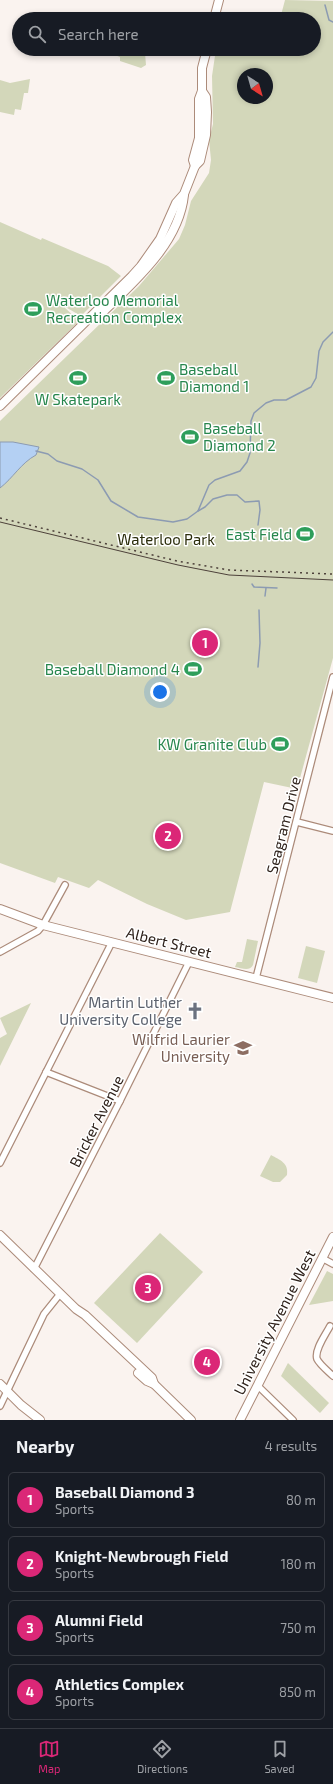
<!DOCTYPE html>
<html lang="en">
<head>
<meta charset="utf-8">
<style>
	:root { --surface:#171b24; --page:#242831; --text:#f1f3f6; --muted:#9ea1a6; --line:#363941; --accent:#db2777 }
	body { margin:0; font-family:"Exo 2",sans-serif; background:var(--page); color:var(--text) }
	.compass { position:absolute; left:237px; top:68px; width:36px; height:36px; border-radius:50%; background:var(--surface); box-shadow:0 2px 6px #0003; rotate:143deg }
	.you { position:absolute; left:160px; top:692px; width:14px; height:14px; margin:-10px; border:3px solid #fff; border-radius:50%; background:#1a73e8; box-shadow:0 0 0 6px #1a73e833 }
	.badge { display:grid; place-items:center; width:26px; height:26px; border-radius:50%; background:var(--accent); color:#fff; font-size:13px; font-weight:700 }
	.pin { position:absolute; translate:-50% -50%; border:2px solid #fff; box-shadow:0 1px 4px #0006 }
	.list { margin:0; padding:0; list-style:none }
	h2 { display:flex; justify-content:space-between; align-items:center; height:52px; margin:0; padding:0 16px; font-size:17px }
	h2 small { font-size:13px; font-weight:400; color:var(--muted) }
	.list li { display:grid; grid-template-columns:26px 1fr auto; gap:12px; align-items:center; box-sizing:border-box; height:56px; margin:0 8px 8px; padding:0 8px; border:1px solid var(--line); border-radius:6px }
	.list b { display:block; font-size:15px; white-space:nowrap }
	.list p { margin:0; font-size:13px; white-space:nowrap; color:var(--muted) }
	.list em { font-size:13px; font-style:normal; color:var(--muted) }
	.icon { flex:none; width:22px; height:22px; fill:none; stroke:currentColor; stroke-width:2; stroke-linecap:round; stroke-linejoin:round }
	.map { position:relative; flex:none; width:333px; height:1420px; overflow:hidden }
	.search { position:absolute; background:var(--surface); box-shadow:0 2px 6px #0003; left:12px; right:12px; top:12px; height:44px; display:flex; align-items:center; gap:10px; box-sizing:border-box; padding:0 14px; border-radius:22px; color:var(--muted); font-size:15px }
	.sheet { height:308px; background:var(--surface) }
	nav { display:flex; justify-content:space-around; align-items:center; box-sizing:border-box; height:56px; border-top:1px solid var(--line); background:var(--surface); font-size:11px; color:var(--muted) }
	nav a { display:grid; justify-items:center; gap:2px }
	nav .on { color:var(--accent) }
	.map>svg:first-child { display:block }
	.green { fill:#d3d7ba; fill-rule:evenodd }
	.water { fill:#b4d0f3; stroke:#8c9bb2 }
	.lines { fill:none; stroke-linecap:round; stroke-linejoin:round }
	.stream { stroke:#8c9bb2; stroke-width:1.5 }
	.street-casing { stroke:#ac8b7a; stroke-width:8 }
	.secondary-casing { stroke:#ac8b7a; stroke-width:10 }
	.street { stroke:#fff; stroke-width:5.5 }
	.secondary { stroke:#fff; stroke-width:8 }
	.tram { stroke:#4d413a; stroke-width:1 }
	.rail { stroke:#4d413a; stroke-width:1.5; stroke-dasharray:2 4; stroke-linecap:butt }
	.labels { text-anchor:middle; dominant-baseline:central; stroke-width:3; stroke-linejoin:round; paint-order:stroke }
	.leisure-label { font-size:15px; fill:#27864d; stroke:#fff; text-anchor:start }
	.park-label { font-size:15px; fill:#2b2d0b; stroke:#fff }
	.street-label { font-size:15px; fill:#2d2019; stroke:#fff }
	.worship-label { font-size:15px; fill:#5b616d; stroke:#fff; text-anchor:end }
	.education-label { font-size:15px; fill:#785e54; stroke:#fff; text-anchor:end }
</style>
</head>
<body>
<div class="map">
<svg width="333" height="1420" viewBox="0 0 333 1420">
	<rect width="100%" height="100%" fill="#faf3ef"/>
	<g class="green">
		<path d="M285 0 333 1V658L297 789 264 782 230 912 186 920 147 904 98 880 89 888 58 877 55 883 0 863V421L139 286 179 239 185 225 191 201 209 173 211 160 209 140 213 124 212 76 216 49H314V19H280ZM243 74H267V98H243Z"/>
		<polygon points="106,49 141,49 145,53 146,65 141,68 120,61 120,57 105,51"/>
		<polygon points="30,79 28,93 24,93 21,110 15,109 14,115 0,112 0,80 10,83"/>
		<polygon points="0,222 41,240 42,238 108,266 121,276 81,316 62,305 79,321 0,398"/>
		<path d="M247 939 258 941 253 965C249 972 242 968 235 967L237 962H242Z"/>
		<polygon points="306,946 325,951 317,983 298,978"/>
		<polygon points="31,1003 0,1066 0,1038 7,1034 0,1018"/>
		<path d="M271 1155C280 1160 289 1163 287 1175L280 1182H273L260 1176Z"/>
		<polygon points="160,1233 203,1272 137,1343 94,1303"/>
		<polygon points="327,1271 333,1274 333,1301 309,1305"/>
		<polygon points="288,1363 329,1403 320,1413 281,1376"/>
	</g>
	<path class="water" d="M0 442H13L39 447 36 455C21 463 13 478 0 488Z"/>
	<g class="lines">
		<g class="stream">
			<polyline points="325,5 329,20 333,22"/>
			<polyline points="36,451 48,454 57,461 82,469 98,480 111,501 138,517 173,522 187,519 198,511 209,485 215,480 240,471 247,462 250,453 251,421 254,413 266,403 274,400 286,400 311,387 316,378 319,351 323,342 333,332"/>
			<polyline points="198,511 205,507 213,499 227,495 237,495 245,502 259,501 260,510 258,525"/>
			<polyline points="252,584 254,587 277,588"/>
			<polyline points="265,596 266,588"/>
			<polyline points="258,667 260,643 259,610"/>
		</g>
		<g class="street-casing">
			<g id="street">
				<polyline points="297,822 333,831"/>
				<polyline points="0,952 38,931 43,925 65,885"/>
				<polyline points="256,978 333,677"/>
				<polyline points="46,1072 120,1101"/>
				<polyline points="0,1163 112,942"/>
				<polyline points="322,1258 333,1264"/>
				<polyline points="34,1269 120,1101 189,962"/>
				<path d="M330 1326C326 1334 314 1350 317 1359 320 1365 328 1371 333 1376"/>
				<polyline points="258,1386 293,1420"/>
				<polyline points="0,1406 44,1314 60,1294"/>
			</g>
		</g>
		<g class="secondary-casing">
			<g id="secondary">
				<polyline points="214,19 219,0"/>
				<polyline points="195,166 193,160 199,138 199,99 202,91 202,68 207,49"/>
				<path d="M102 313C135 281 179 243 184 195"/>
				<polyline points="0,406 132,276 141,266 160,239 176,203 184,194 195,166 200,161 206,135 207,112 206,97 202,91"/>
				<polyline points="0,909 43,925 333,998"/>
				<polyline points="0,1235 76,1309 85,1315 152,1378 154,1384"/>
				<polyline points="138,1373 147,1381 154,1384 191,1420"/>
				<polyline points="0,1384 21,1405 40,1420"/>
				<polyline points="240,1420 333,1237"/>
			</g>
		</g>
		<use href="#street" class="street"/>
		<use href="#secondary" class="secondary"/>
		<polyline class="tram" points="0,522 178,565 229,575 333,580"/>
		<polyline class="rail" points="0,518 177,561 229,570 333,574"/>
	</g>
	<defs>
		<g id="stadium-bare" transform="scale(1.38)"><path d="M0-5a6.5 5 0 1 0 0 10a6.5 5 0 1 0 0-10ZM-3.5-1.8h7v3.6h-7Z" fill="#2e9e5b" stroke="#fff" stroke-width="2.5" paint-order="stroke"/></g>
		<g id="church-bare" transform="scale(1.38)"><path d="M-1.2-6h2.4v3.5h3.3v2.4h-3.3V6h-2.4V-.1h-3.3v-2.4h3.3Z" fill="#6b7280" stroke="#fff" stroke-width="2.5" paint-order="stroke"/></g>
		<g id="university-bare" transform="scale(1.38)"><path d="M0-5L7-2L0 1L-7-2ZM-4 1L0 2.5L4 1V4Q0 6-4 4Z" fill="#8d6e63" stroke="#fff" stroke-width="2.5" paint-order="stroke"/></g>
	</defs>
	<g fill-rule="evenodd">
		<use href="#stadium-bare" x="33" y="309"/>
		<use href="#stadium-bare" x="78" y="378"/>
		<use href="#stadium-bare" x="166" y="378"/>
		<use href="#stadium-bare" x="190" y="437"/>
		<use href="#stadium-bare" x="305" y="534"/>
		<use href="#stadium-bare" x="193" y="669"/>
		<use href="#stadium-bare" x="280" y="744"/>
		<use href="#church-bare" x="195" y="1011"/>
		<use href="#university-bare" x="243" y="1048"/>
	</g>
	<g class="labels">
		<g class="leisure-label">
			<text x="46" y="300">Waterloo Memorial<tspan x="46" dy="17">Recreation Complex</tspan></text>
			<text x="179" y="369">Baseball<tspan x="179" dy="17">Diamond 1</tspan></text>
			<text x="78" y="399" text-anchor="middle">W Skatepark</text>
			<text x="203" y="428">Baseball<tspan x="203" dy="17">Diamond 2</tspan></text>
			<text x="292" y="534" text-anchor="end">East Field</text>
			<text x="180" y="669" text-anchor="end">Baseball Diamond 4</text>
			<text x="267" y="744" text-anchor="end">KW Granite Club</text>
		</g>
		<g class="park-label">
			<text x="166" y="539">Waterloo Park</text>
		</g>
		<g class="street-label">
			<text transform="translate(283 825) rotate(-76)">Seagram Drive</text>
			<text transform="translate(169 942) rotate(14)">Albert Street</text>
			<text transform="translate(96 1121) rotate(-63)">Bricker Avenue</text>
			<text transform="translate(274 1322) rotate(-63)">University Avenue West</text>
		</g>
		<g class="worship-label">
			<text x="182" y="1002">Martin Luther<tspan x="182" dy="17">University College</tspan></text>
		</g>
		<g class="education-label">
			<text x="230" y="1039">Wilfrid Laurier<tspan x="230" dy="17">University</tspan></text>
		</g>
	</g>
</svg>
<svg class="compass" viewBox="-18 -18 36 36"><path d="M0-13l5 13h-10z" fill="#e53935"/><path d="M0 13l5-13h-10z" fill="#9ea1a6"/></svg>
<div class="you"></div>
<div class="pin badge" style="left:205px;top:643px">1</div>
<div class="pin badge" style="left:168px;top:836px">2</div>
<div class="pin badge" style="left:148px;top:1288px">3</div>
<div class="pin badge" style="left:207px;top:1362px">4</div>
<div class="search"><svg class="icon" aria-label="search" viewBox="0 0 24 24"><circle cx="10" cy="10" r="6"/><path d="M15 15l6 6"/></svg>Search here</div>
</div>
<section class="sheet">
<h2>Nearby<small>4 results</small></h2>
<ul class="list">
<li><span class="badge">1</span><div><b>Baseball Diamond 3</b><p>Sports</p></div><em>80 m</em></li>
<li><span class="badge">2</span><div><b>Knight-Newbrough Field</b><p>Sports</p></div><em>180 m</em></li>
<li><span class="badge">3</span><div><b>Alumni Field</b><p>Sports</p></div><em>750 m</em></li>
<li><span class="badge">4</span><div><b>Athletics Complex</b><p>Sports</p></div><em>850 m</em></li>
</ul>
</section>
<nav>
<a class="on"><svg class="icon" aria-label="map" viewBox="0 0 24 24"><path d="M3 6l6-2 6 2 6-2v14l-6 2-6-2-6 2zM9 4v14M15 6v14"/></svg>Map</a>
<a><svg class="icon" aria-label="directions" viewBox="0 0 24 24"><path d="M12 3l9 9-9 9-9-9zM9 14v-3h6M13 9l2 2-2 2"/></svg>Directions</a>
<a><svg class="icon" aria-label="saved" viewBox="0 0 24 24"><path d="M7 4h10v16l-5-4-5 4z"/></svg>Saved</a>
</nav>
</body>
</html>
